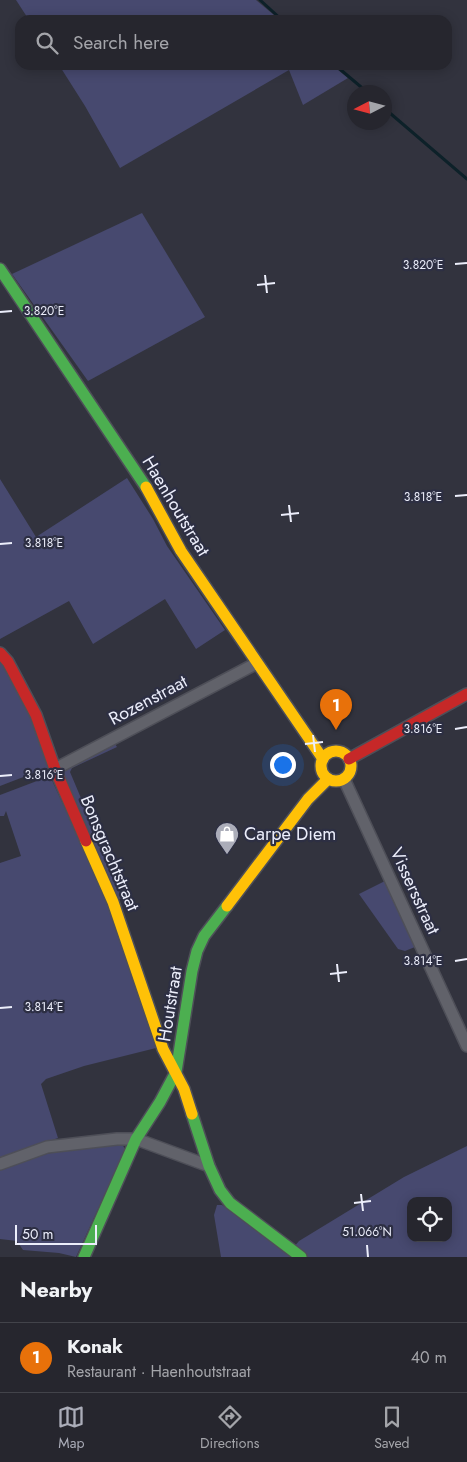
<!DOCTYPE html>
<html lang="en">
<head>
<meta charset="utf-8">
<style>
	:root { --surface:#26262e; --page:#2e2e36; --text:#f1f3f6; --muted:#a4a5aa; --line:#42434a; --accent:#abadb9 }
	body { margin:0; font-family:Jost,sans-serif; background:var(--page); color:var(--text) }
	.controls { position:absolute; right:15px; bottom:15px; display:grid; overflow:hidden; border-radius:10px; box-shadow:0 2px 12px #0003 }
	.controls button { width:45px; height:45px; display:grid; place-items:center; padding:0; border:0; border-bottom:1px solid var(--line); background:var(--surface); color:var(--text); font:25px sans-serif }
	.compass { position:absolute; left:347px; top:85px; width:45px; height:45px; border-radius:50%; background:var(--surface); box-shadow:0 2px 12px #0003; rotate:264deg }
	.scale { position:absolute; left:15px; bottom:12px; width:82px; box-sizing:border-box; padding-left:5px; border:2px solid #eceefb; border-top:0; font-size:14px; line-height:18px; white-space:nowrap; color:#eceefb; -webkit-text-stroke:4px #2d2f43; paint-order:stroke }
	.you { position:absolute; left:282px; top:764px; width:18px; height:18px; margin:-12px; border:4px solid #fff; border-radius:50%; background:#1a73e8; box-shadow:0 0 0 8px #1a73e833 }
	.badge { display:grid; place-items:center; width:32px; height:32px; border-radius:50%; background:var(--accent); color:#fff; font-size:16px; font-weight:700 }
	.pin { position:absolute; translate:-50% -41px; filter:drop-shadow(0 1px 2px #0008) }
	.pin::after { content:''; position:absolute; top:26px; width:18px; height:15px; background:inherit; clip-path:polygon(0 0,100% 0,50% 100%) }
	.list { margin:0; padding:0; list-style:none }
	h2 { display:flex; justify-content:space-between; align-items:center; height:65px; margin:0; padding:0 20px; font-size:21px }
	h2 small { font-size:16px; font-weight:400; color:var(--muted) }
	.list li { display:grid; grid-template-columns:32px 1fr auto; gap:15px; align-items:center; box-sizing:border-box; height:70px; padding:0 20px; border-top:1px solid var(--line) }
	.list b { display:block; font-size:19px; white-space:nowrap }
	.list p { margin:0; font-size:16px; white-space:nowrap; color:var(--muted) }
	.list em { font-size:16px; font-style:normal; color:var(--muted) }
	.icon { flex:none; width:28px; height:28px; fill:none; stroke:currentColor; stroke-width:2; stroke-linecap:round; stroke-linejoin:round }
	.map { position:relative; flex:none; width:467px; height:1257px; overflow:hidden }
	.search { position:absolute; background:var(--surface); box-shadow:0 2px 12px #0003; left:15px; right:15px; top:15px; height:55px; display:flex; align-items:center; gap:12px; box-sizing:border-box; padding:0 18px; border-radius:15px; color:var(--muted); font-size:19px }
	.sheet { height:135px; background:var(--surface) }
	nav { display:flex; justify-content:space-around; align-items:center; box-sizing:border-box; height:70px; border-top:1px solid var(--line); background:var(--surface); font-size:14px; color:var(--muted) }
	nav a { display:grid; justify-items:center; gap:2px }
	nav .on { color:var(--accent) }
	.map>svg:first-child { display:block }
	.green { fill:#47496f; fill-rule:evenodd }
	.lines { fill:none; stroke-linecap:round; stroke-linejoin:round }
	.stream { stroke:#0d2129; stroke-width:3 }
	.street-casing { stroke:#4e4f58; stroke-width:14 }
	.fast-casing { stroke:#4e4f58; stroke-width:14 }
	.slow-casing { stroke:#4e4f58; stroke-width:14 }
	.jam-casing { stroke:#4e4f58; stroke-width:14 }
	.street { stroke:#61626a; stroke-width:11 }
	.fast { stroke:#4caf50; stroke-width:11 }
	.slow { stroke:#ffc107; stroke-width:11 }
	.jam { stroke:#c62828; stroke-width:11 }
	.ticks { fill:none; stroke:#eceefb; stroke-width:2 }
	.labels { text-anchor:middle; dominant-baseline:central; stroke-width:4.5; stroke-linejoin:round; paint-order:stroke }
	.street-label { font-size:18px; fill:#eceefb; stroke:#2d2f43 }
	.poi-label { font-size:18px; fill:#eceefb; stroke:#2d2f43; text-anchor:start }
	.ticks-label { font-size:12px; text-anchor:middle; fill:#eceefb; stroke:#2d2f43; stroke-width:4.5; stroke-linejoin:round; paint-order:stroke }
</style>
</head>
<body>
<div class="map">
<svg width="467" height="1257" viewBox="0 0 467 1257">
	<rect width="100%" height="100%" fill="#32333e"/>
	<g class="green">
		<polygon points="16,0 256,0 280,20 29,20"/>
		<polygon points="59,65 332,65 348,78 303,105 289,70 120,168 85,106"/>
		<polygon points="142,213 205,317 88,381 12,274"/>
		<polygon points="127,478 153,519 167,546 225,630 196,649 165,599 93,644 69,601 0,639 0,479 36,537"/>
		<polygon points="0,658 9,669 52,766 0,786"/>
		<polygon points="115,744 117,747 72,768 70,772 123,898 117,900 64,775 65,770"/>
		<polygon points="50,776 108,902 160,1047 84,1066 46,1079 41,1084 58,1138 0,1158 0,863 21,856 6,811 4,816 0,816 0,795"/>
		<polygon points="385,881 415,947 405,951 398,949 359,894"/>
		<polygon points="119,1143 123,1145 125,1150 76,1257 59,1253 23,1250 17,1241 0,1239 0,1169 38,1156 77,1147"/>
		<path d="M467 1146V1257H221L214 1215 217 1205H222L288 1254 299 1241 404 1177ZM411 1201H448V1238H411Z"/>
	</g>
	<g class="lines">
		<g class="stream">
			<polyline points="260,0 282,20"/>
			<polyline points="335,65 367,92"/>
			<polyline points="384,108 467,179"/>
		</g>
		<g class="street-casing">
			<g id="street">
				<polyline points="55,769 257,663"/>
				<polyline points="344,779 467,1046"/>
				<polyline points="0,1164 47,1147 117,1139 136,1139 209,1166"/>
			</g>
		</g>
		<g class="fast-casing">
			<g id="fast">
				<polyline points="0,269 146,487"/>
				<polyline points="192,1114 209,1166 220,1190 230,1203 301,1257"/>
				<polyline points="84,1257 136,1139 160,1102 176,1072 192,971 197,951 204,936 227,906"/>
			</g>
		</g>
		<g class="slow-casing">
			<g id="slow">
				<polyline points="146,487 181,551 323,759"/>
				<circle cx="336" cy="766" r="15"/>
				<polyline points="86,841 113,902 163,1049 184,1089 192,1114"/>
				<polyline points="227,906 308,799 328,779"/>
			</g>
		</g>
		<g class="jam-casing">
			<g id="jam">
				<polyline points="0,653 8,662 36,715 55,769 86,841"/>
				<polyline points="349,759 467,694"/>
			</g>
		</g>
		<use href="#street" class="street"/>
		<use href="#fast" class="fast"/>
		<use href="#slow" class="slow"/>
		<use href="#jam" class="jam"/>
	</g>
	<path class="ticks" d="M455 264 467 263M265 275 267 293M257 285 275 283M0 312 12 311M455 496 467 495M289 505 291 522M281 515 299 513M0 544 12 543M455 729 467 727M313 735 315 752M305 744 323 742M0 776 12 775M455 961 467 959M337 964 339 982M330 974 347 972M0 1008 12 1007M361 1194 363 1211M354 1203 371 1201M367 1245 368 1257"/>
	<defs>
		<g id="shop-pin" transform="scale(1.25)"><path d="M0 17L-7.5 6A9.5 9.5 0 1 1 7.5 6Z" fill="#abadb9" stroke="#2d2f43"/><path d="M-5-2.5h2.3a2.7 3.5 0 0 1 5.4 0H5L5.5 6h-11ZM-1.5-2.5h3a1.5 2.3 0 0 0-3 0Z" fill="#fff"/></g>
	</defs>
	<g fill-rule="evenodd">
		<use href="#shop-pin" x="227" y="834"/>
	</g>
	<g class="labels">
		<g class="street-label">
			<text transform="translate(176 506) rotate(59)">Haenhoutstraat</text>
			<text transform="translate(148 700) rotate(-28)">Rozenstraat</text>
			<text transform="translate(110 853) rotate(67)">Bonsgrachtstraat</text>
			<text transform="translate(415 891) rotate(65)">Vissersstraat</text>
			<text transform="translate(170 1004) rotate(-81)">Houtstraat</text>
		</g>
		<g class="poi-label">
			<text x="244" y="834">Carpe Diem</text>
		</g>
	</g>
	<g class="ticks-label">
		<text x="423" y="269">3.820°E</text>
		<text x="44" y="315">3.820°E</text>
		<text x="423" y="501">3.818°E</text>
		<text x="44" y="547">3.818°E</text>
		<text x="423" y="733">3.816°E</text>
		<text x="44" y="779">3.816°E</text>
		<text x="423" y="965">3.814°E</text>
		<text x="44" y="1011">3.814°E</text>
		<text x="367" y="1236">51.066°N</text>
	</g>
</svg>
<div class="controls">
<button><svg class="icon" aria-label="locate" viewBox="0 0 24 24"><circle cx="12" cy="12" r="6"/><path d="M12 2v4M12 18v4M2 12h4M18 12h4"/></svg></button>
</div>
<svg class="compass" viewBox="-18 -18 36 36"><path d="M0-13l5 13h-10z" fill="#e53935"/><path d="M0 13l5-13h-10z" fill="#a4a5aa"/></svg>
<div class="scale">50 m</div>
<div class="you"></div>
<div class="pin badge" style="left:336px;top:730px;background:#e8710a">1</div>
<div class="search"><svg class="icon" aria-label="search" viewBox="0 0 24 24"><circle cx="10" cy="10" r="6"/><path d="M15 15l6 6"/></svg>Search here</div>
</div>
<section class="sheet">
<h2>Nearby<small></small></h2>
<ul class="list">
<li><span class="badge" style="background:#e8710a">1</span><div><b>Konak</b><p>Restaurant · Haenhoutstraat</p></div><em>40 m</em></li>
</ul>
</section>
<nav>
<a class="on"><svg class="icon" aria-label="map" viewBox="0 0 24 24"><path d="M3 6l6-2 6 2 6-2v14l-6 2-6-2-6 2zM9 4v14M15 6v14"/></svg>Map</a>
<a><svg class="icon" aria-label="directions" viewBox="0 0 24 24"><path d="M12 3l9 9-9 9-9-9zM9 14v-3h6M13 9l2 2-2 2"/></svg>Directions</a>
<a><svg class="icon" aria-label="saved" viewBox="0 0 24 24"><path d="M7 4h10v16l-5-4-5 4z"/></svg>Saved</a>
</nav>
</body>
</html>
